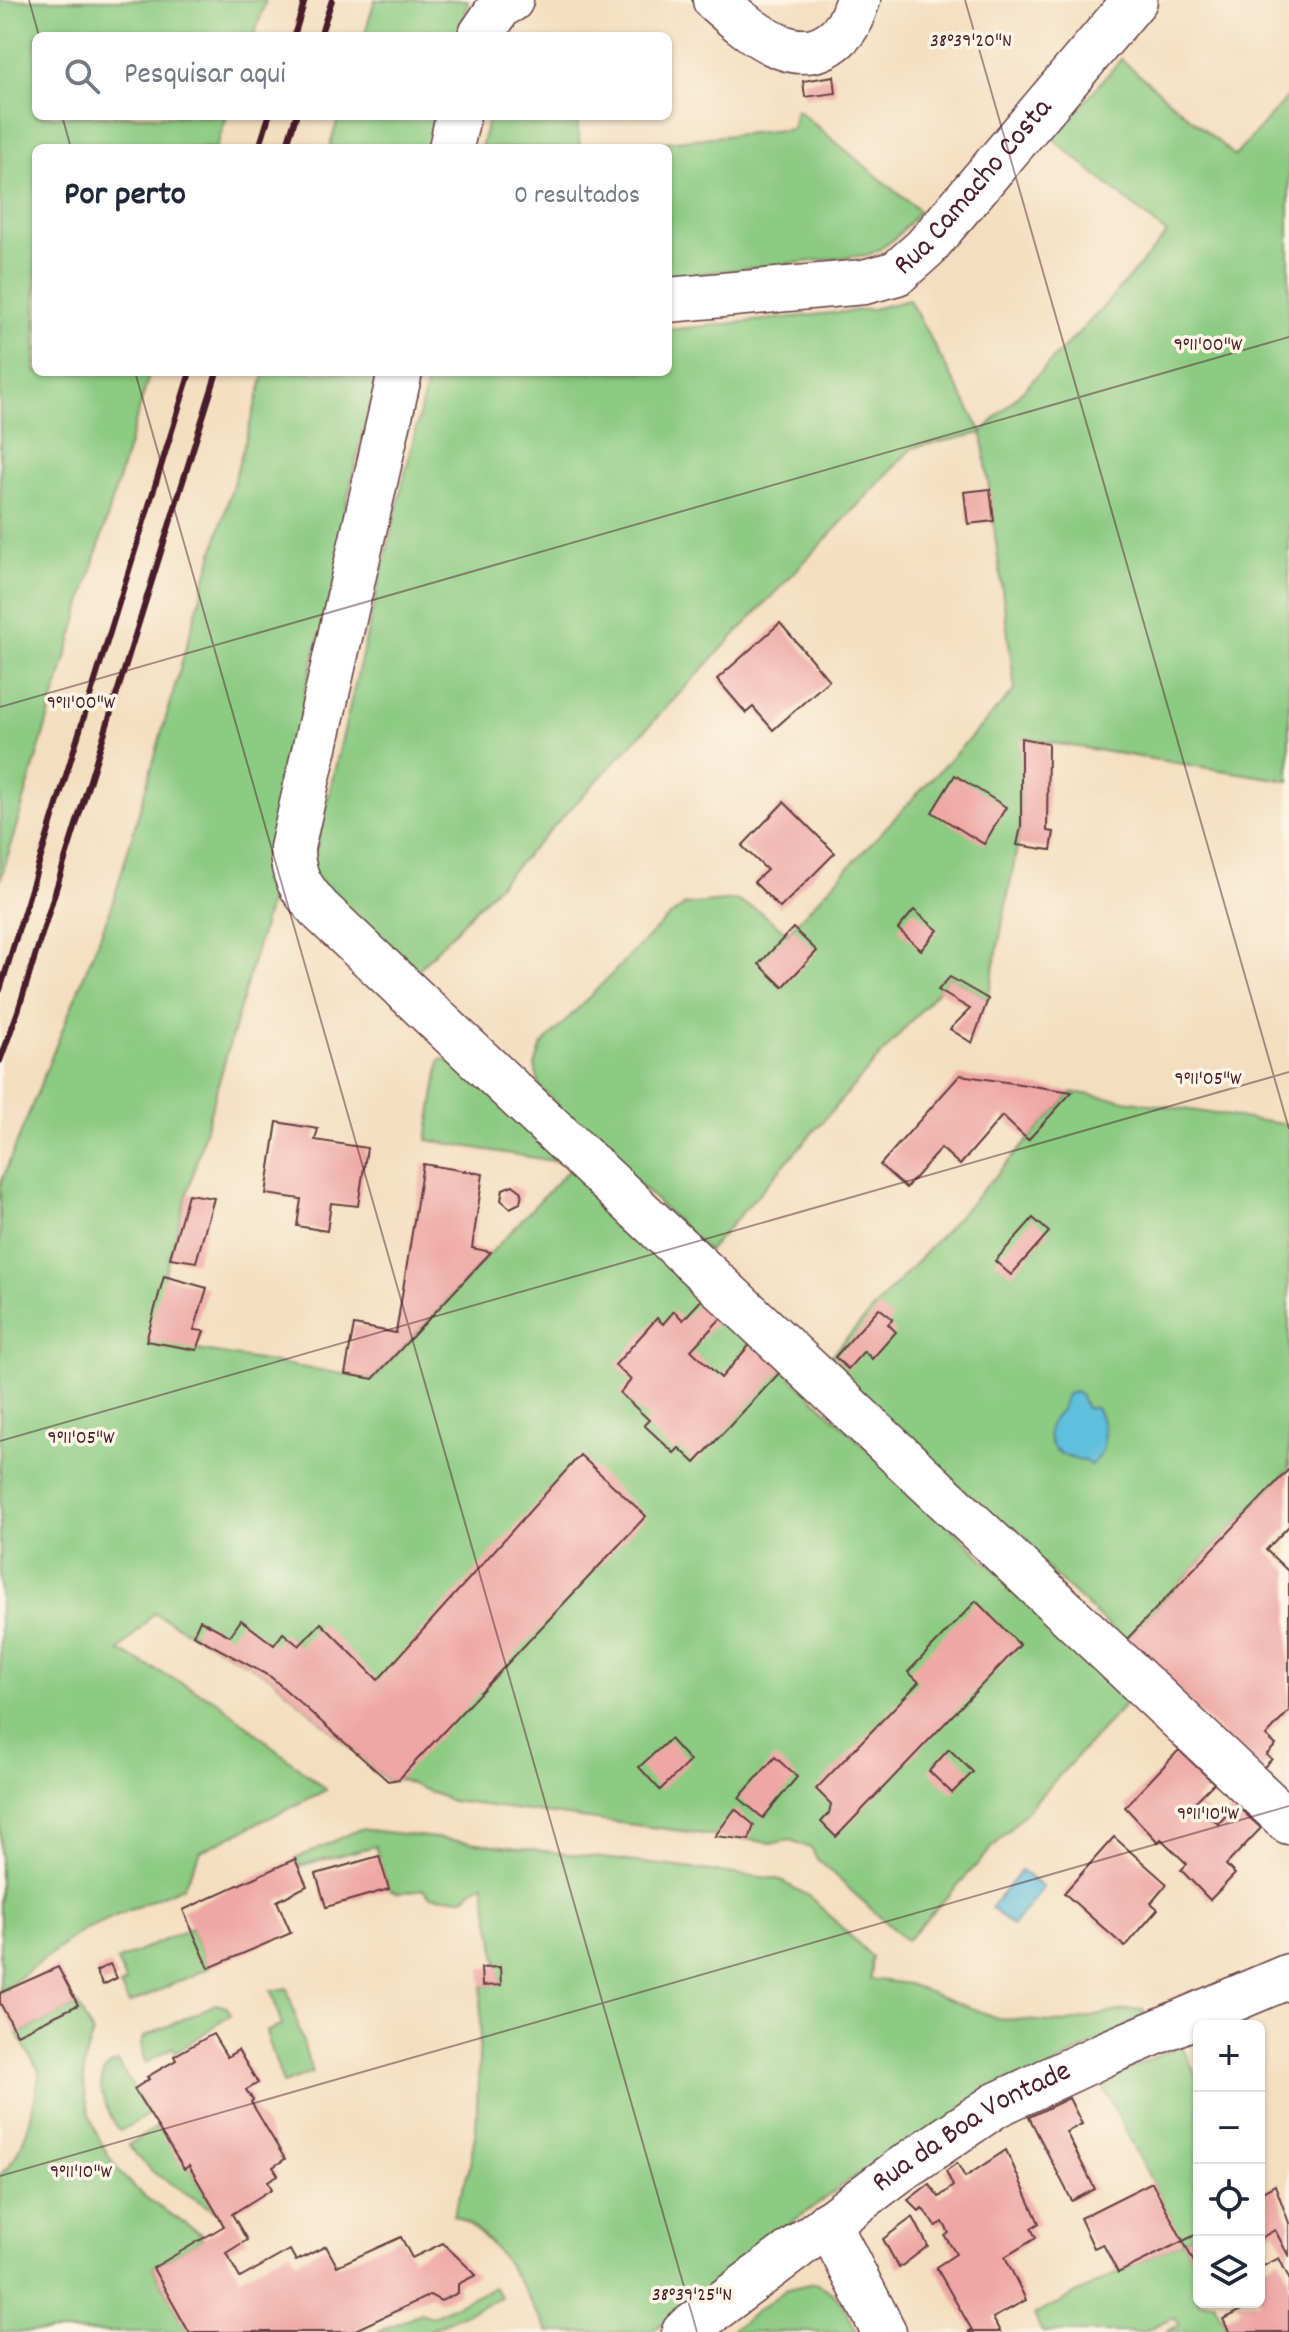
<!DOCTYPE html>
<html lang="pt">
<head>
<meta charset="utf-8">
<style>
	:root { --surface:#fff; --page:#f2f2f3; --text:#1f2937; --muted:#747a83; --line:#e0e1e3 }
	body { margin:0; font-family:Dekko,sans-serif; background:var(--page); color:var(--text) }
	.controls { position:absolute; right:24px; bottom:24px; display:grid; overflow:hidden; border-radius:12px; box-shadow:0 2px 6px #0004 }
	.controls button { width:72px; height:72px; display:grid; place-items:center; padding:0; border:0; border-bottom:2px solid var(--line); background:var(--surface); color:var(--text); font:40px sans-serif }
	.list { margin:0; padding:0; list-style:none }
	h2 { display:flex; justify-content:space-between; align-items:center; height:104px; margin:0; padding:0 32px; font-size:34px }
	h2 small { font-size:26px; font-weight:400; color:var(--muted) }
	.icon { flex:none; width:44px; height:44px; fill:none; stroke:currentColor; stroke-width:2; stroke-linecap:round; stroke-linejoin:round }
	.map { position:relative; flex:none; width:1289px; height:2332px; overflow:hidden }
	.search { position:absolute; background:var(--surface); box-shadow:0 2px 6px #0004; left:32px; top:32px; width:640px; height:88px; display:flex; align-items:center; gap:20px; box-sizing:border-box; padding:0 28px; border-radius:12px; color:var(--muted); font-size:30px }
	.panel { position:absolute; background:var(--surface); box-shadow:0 2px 6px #0004; left:32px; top:144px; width:640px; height:232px; border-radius:12px }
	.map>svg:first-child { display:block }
	.green { fill:#8ccb82; stroke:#6b7556; stroke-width:2 }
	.water { fill:#5ebfdc; stroke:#546f84; stroke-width:2 }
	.building { fill:#eea7a4 }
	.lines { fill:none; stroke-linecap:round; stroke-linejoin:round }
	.minor-casing { stroke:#643c41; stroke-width:47 }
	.minor { stroke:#fff; stroke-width:44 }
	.rail { stroke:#4a1f2b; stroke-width:6 }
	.ticks { fill:none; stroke:#4a1f2b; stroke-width:2; stroke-opacity:0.45 }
	.labels { text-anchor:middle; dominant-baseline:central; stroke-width:7; stroke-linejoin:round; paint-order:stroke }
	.street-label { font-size:30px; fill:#4a1f2b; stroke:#fcf5e5 }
	.ticks-label { font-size:20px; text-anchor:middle; fill:#4a1f2b; stroke:#fcf5e5; stroke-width:7; stroke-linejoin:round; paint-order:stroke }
</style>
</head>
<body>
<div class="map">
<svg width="1289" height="2332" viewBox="0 0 1289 2332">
	<rect width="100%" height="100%" fill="#fcf5e5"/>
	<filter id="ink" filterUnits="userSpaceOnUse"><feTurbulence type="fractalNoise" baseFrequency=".0125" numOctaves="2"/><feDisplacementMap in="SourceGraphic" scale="16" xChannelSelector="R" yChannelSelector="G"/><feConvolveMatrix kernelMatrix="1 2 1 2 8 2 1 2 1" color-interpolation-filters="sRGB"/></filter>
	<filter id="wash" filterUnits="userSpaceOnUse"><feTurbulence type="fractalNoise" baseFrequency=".006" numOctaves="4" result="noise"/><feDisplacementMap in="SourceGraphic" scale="32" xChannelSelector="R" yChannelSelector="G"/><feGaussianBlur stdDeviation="1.8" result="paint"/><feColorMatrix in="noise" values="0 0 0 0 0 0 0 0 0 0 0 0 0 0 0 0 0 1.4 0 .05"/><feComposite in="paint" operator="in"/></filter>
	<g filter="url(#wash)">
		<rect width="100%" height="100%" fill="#f4dec0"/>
		<g class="green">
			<polygon points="0,0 266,0 254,36 36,36 36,116 227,116 216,148 36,148 36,372 150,372 0,882"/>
			<polygon points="375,0 468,0 460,36 364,36"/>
			<polygon points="1121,59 1235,156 1289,95 1289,781 1022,738 1021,827 988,999 950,977 708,1251 540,1088 535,1066 542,1045 663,922 685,905 735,900 759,911 787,933 1015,690 982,433 912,448 413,975 310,874 426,386 432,372 668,372 668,330 872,309 909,300 982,432 1098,313 1167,234 1053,139"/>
			<path d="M796 109 919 211C903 230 891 246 867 255L668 277V148H606L792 129Z"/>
			<polygon points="339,116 440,116 433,148 329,148"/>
			<polygon points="489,116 577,116 580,148 481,148"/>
			<polygon points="265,372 378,372 341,525 345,542 306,688 271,897 164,1276 197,1350 373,1379 570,1168 1131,1698 906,1941 816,1858 812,1849 791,1840 773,1843 452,1801 399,1779 388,1781 271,1677 154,1613 119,1651 217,1701 326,1790 201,1851 183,1887 83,1930 0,1992 0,1185 112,906"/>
			<polygon points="454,1058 565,1163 427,1140 440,1060"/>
			<polygon points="1072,1092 1289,1125 1289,1469 1125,1641 825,1362"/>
			<path d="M360 1829 777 1879 809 1896 872 1957 870 1979 908 1984 997 2018 1064 2023 1128 2009 1143 2010 1146 2016 876 2161 770 2238 651 2332H548C524 2292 498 2235 453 2215L469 2170 476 2130 482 1986 501 1984 484 1884 475 1888 463 1898 430 1896 423 1889 398 1893 389 1889 375 1846 298 1866 295 1859Z"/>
			<polygon points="191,1928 209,1968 129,2004 120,1986 126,1983 117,1961"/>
			<polygon points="287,1988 312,2073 283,2084 266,2032 282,2025 271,1991"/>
			<polygon points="216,2004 227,2007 231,2015 176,2052 173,2047 146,2063 141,2045 144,2037"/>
			<path d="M78 2005 93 2034C69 2086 97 2155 139 2192 158 2208 181 2220 201 2234L202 2239 153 2268 189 2332H0V2175C28 2150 33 2107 40 2072L17 2034Z"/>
			<polygon points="1181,2045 1199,2081 1199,2233 1183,2241 1199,2272 1199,2302 1214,2302 1229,2332 1166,2332 1179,2325 1174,2317 1142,2332 1042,2332 1034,2315 1182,2241 1101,2082"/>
			<path d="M118 2062 149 2114 120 2131C107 2114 86 2070 118 2062Z"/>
			<polygon points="157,2127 189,2166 216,2212 151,2171 128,2145"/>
			<path d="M814 2283C839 2292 846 2309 857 2332H729L787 2289Z"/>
			<polygon points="493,2287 501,2297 426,2332 378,2332 420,2313 431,2317"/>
		</g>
		<g class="water">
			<path d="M1073 1392 1080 1394 1086 1408H1096C1106 1424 1109 1455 1090 1465L1085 1460C1067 1460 1047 1451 1049 1430 1049 1419 1059 1415 1062 1407 1063 1403 1064 1399 1066 1395Z"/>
			<polygon points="1021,1870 1043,1888 1013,1926 991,1908"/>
		</g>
		<g id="blocks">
			<g class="building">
				<polygon points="834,76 836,93 805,97 803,81"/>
				<polygon points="990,489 994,521 968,524 964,492"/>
				<polygon points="780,623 829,680 773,730 753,707 746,713 717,679"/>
				<polygon points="1021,738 1048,743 1047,831 1054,832 1051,850 1017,845 1021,827"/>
				<polygon points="955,775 1006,807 984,844 932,812"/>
				<polygon points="784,802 835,853 780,908 754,882 767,870 742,846"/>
				<polygon points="914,910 938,930 921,950 898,929"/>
				<polygon points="793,928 817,951 783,987 759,964"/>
				<polygon points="950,977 988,999 972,1043 950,1029 970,1009 938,990"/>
				<polygon points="960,1075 1072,1092 1028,1140 1002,1116 960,1165 941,1148 906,1188 880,1165"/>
				<polygon points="277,1122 318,1129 315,1140 367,1148 358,1206 331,1203 327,1231 297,1226 301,1199 266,1194"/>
				<polygon points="423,1164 483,1174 472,1248 491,1252 373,1379 345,1374 354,1325 396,1333"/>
				<polygon points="513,1185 522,1192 520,1203 510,1208 501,1200 503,1189"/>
				<polygon points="188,1194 214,1198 196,1262 170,1258"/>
				<polygon points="1033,1218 1049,1232 1011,1275 995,1261"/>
				<polygon points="164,1276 207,1288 194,1330 204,1331 197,1350 146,1341"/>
				<polygon points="705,1296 725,1314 691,1350 721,1378 753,1341 783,1369 695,1463 679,1448 674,1453 644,1425 649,1420 620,1393 631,1380 615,1365 657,1318 663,1324 674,1311 683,1320"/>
				<polygon points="879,1308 893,1319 888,1324 896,1332 872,1359 864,1351 848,1369 835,1357"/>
				<polygon points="580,1455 646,1516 399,1779 388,1781 271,1677 193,1635 200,1620 230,1636 241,1620 274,1645 283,1633 299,1646 321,1623 378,1680"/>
				<polygon points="1289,1469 1289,1526 1266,1550 1289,1572 1289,1711 1266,1736 1276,1745 1266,1755 1272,1759 1260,1771 1125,1641"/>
				<polygon points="976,1601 1020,1645 836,1837 821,1822 829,1813 831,1804 816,1789 919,1682 908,1672"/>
				<polygon points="670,1739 690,1761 660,1790 639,1767"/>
				<polygon points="949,1749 973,1772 952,1793 929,1771"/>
				<polygon points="1179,1750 1214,1783 1196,1801 1218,1824 1236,1805 1261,1828 1226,1865 1235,1874 1210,1900 1181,1870 1187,1864 1161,1839 1158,1842 1125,1807"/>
				<polygon points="775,1757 797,1777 763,1818 739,1798"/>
				<polygon points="735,1809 754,1825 749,1840 715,1836"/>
				<polygon points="1114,1837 1167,1884 1151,1903 1158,1909 1125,1947 1064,1893"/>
				<polygon points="379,1856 389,1889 326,1907 316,1874"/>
				<polygon points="295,1859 307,1886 277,1901 291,1933 209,1968 183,1910"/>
				<polygon points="110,1964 117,1978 103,1985 96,1971"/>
				<polygon points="58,1967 78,2005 17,2034 0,2003 0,1993"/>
				<polygon points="500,1967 501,1985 482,1986 481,1968"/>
				<polygon points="213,2034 227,2057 238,2050 258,2083 246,2090 253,2100 251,2102 285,2159 273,2167 278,2175 268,2181 272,2189 232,2214 247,2240 226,2253 240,2278 290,2250 296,2261 326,2246 337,2266 401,2237 412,2258 443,2243 476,2275 458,2284 458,2293 441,2301 430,2295 351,2332 189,2332 153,2268 224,2226 189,2166 184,2169 134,2089 149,2079 147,2077 176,2060 174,2056"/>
				<polygon points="1069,2098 1082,2124 1066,2132 1095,2189 1072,2201 1029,2117"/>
				<polygon points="1006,2150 1039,2223 1031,2228 1036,2238 1005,2257 1026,2300 993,2318 1000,2332 968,2332 972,2330 936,2267 956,2254 945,2236 949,2233 943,2222 936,2226 922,2208 919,2211 908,2200 929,2184 939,2197 953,2186 946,2171 957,2163 965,2177"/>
				<polygon points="1152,2182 1183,2241 1118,2273 1103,2244 1094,2248 1080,2218"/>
				<polygon points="1275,2185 1289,2223 1289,2257 1275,2230 1259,2239 1259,2203 1261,2202 1259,2194"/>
				<polygon points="913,2217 928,2246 899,2268 883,2239"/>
				<polygon points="1199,2233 1199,2272 1183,2241"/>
				<polygon points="1279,2258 1289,2278 1289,2332 1229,2332 1223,2319 1241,2310 1237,2302 1259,2302 1259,2268"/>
			</g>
		</g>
	</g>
	<g filter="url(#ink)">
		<use href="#blocks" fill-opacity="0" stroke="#643c41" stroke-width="2"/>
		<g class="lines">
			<g class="minor-casing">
				<g id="minor">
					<path d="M715 0C750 31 803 80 845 29 851 21 854 9 858 0"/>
					<polyline points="480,36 501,5 511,0"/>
					<polyline points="451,148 458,116"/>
					<path id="s1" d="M668 300 864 282 897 273 925 248 1135 0"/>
					<path d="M400 372 292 848C292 875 301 889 319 909L1289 1822"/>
					<polyline points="828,2223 884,2332"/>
					<path id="s2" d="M684 2332 900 2170 996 2105 1107 2053 1289 1976"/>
				</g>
			</g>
			<use href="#minor" class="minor"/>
			<g class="rail">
				<polyline points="294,36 305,0"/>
				<polyline points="320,36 332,0"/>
				<polyline points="259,148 269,116"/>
				<polyline points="286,148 296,116"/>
				<polyline points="0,990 190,372"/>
				<polyline points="0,1061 18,1011 217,372"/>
			</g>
		</g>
	</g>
	<path class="ticks" d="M29 0 39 36M965 0 1289 1129M62 116 71 148M135 372 697 2332M0 707 1289 337M0 1441 1289 1072M0 2176 1289 1806"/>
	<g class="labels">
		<g class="street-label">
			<text stroke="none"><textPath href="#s1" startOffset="346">Rua Camacho Costa</textPath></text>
			<text stroke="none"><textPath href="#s2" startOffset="354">Rua da Boa Vontade</textPath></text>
		</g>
	</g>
	<g class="ticks-label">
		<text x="971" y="46">38°39'20"N</text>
		<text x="1208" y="350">9°11'00"W</text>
		<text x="81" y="708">9°11'00"W</text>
		<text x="1208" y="1084">9°11'05"W</text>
		<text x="81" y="1443">9°11'05"W</text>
		<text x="1208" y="1819">9°11'10"W</text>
		<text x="81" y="2177">9°11'10"W</text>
		<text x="692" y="2300">38°39'25"N</text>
	</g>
</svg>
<div class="controls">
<button>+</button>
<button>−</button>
<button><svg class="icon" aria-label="locate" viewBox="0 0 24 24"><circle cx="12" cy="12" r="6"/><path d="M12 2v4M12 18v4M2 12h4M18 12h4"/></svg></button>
<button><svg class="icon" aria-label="layers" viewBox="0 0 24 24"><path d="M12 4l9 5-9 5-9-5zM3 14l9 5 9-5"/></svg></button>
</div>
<div class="search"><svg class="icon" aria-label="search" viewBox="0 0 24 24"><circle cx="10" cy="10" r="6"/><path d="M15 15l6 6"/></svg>Pesquisar aqui</div>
<section class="panel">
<h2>Por perto<small>0 resultados</small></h2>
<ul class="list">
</ul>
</section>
</div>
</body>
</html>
